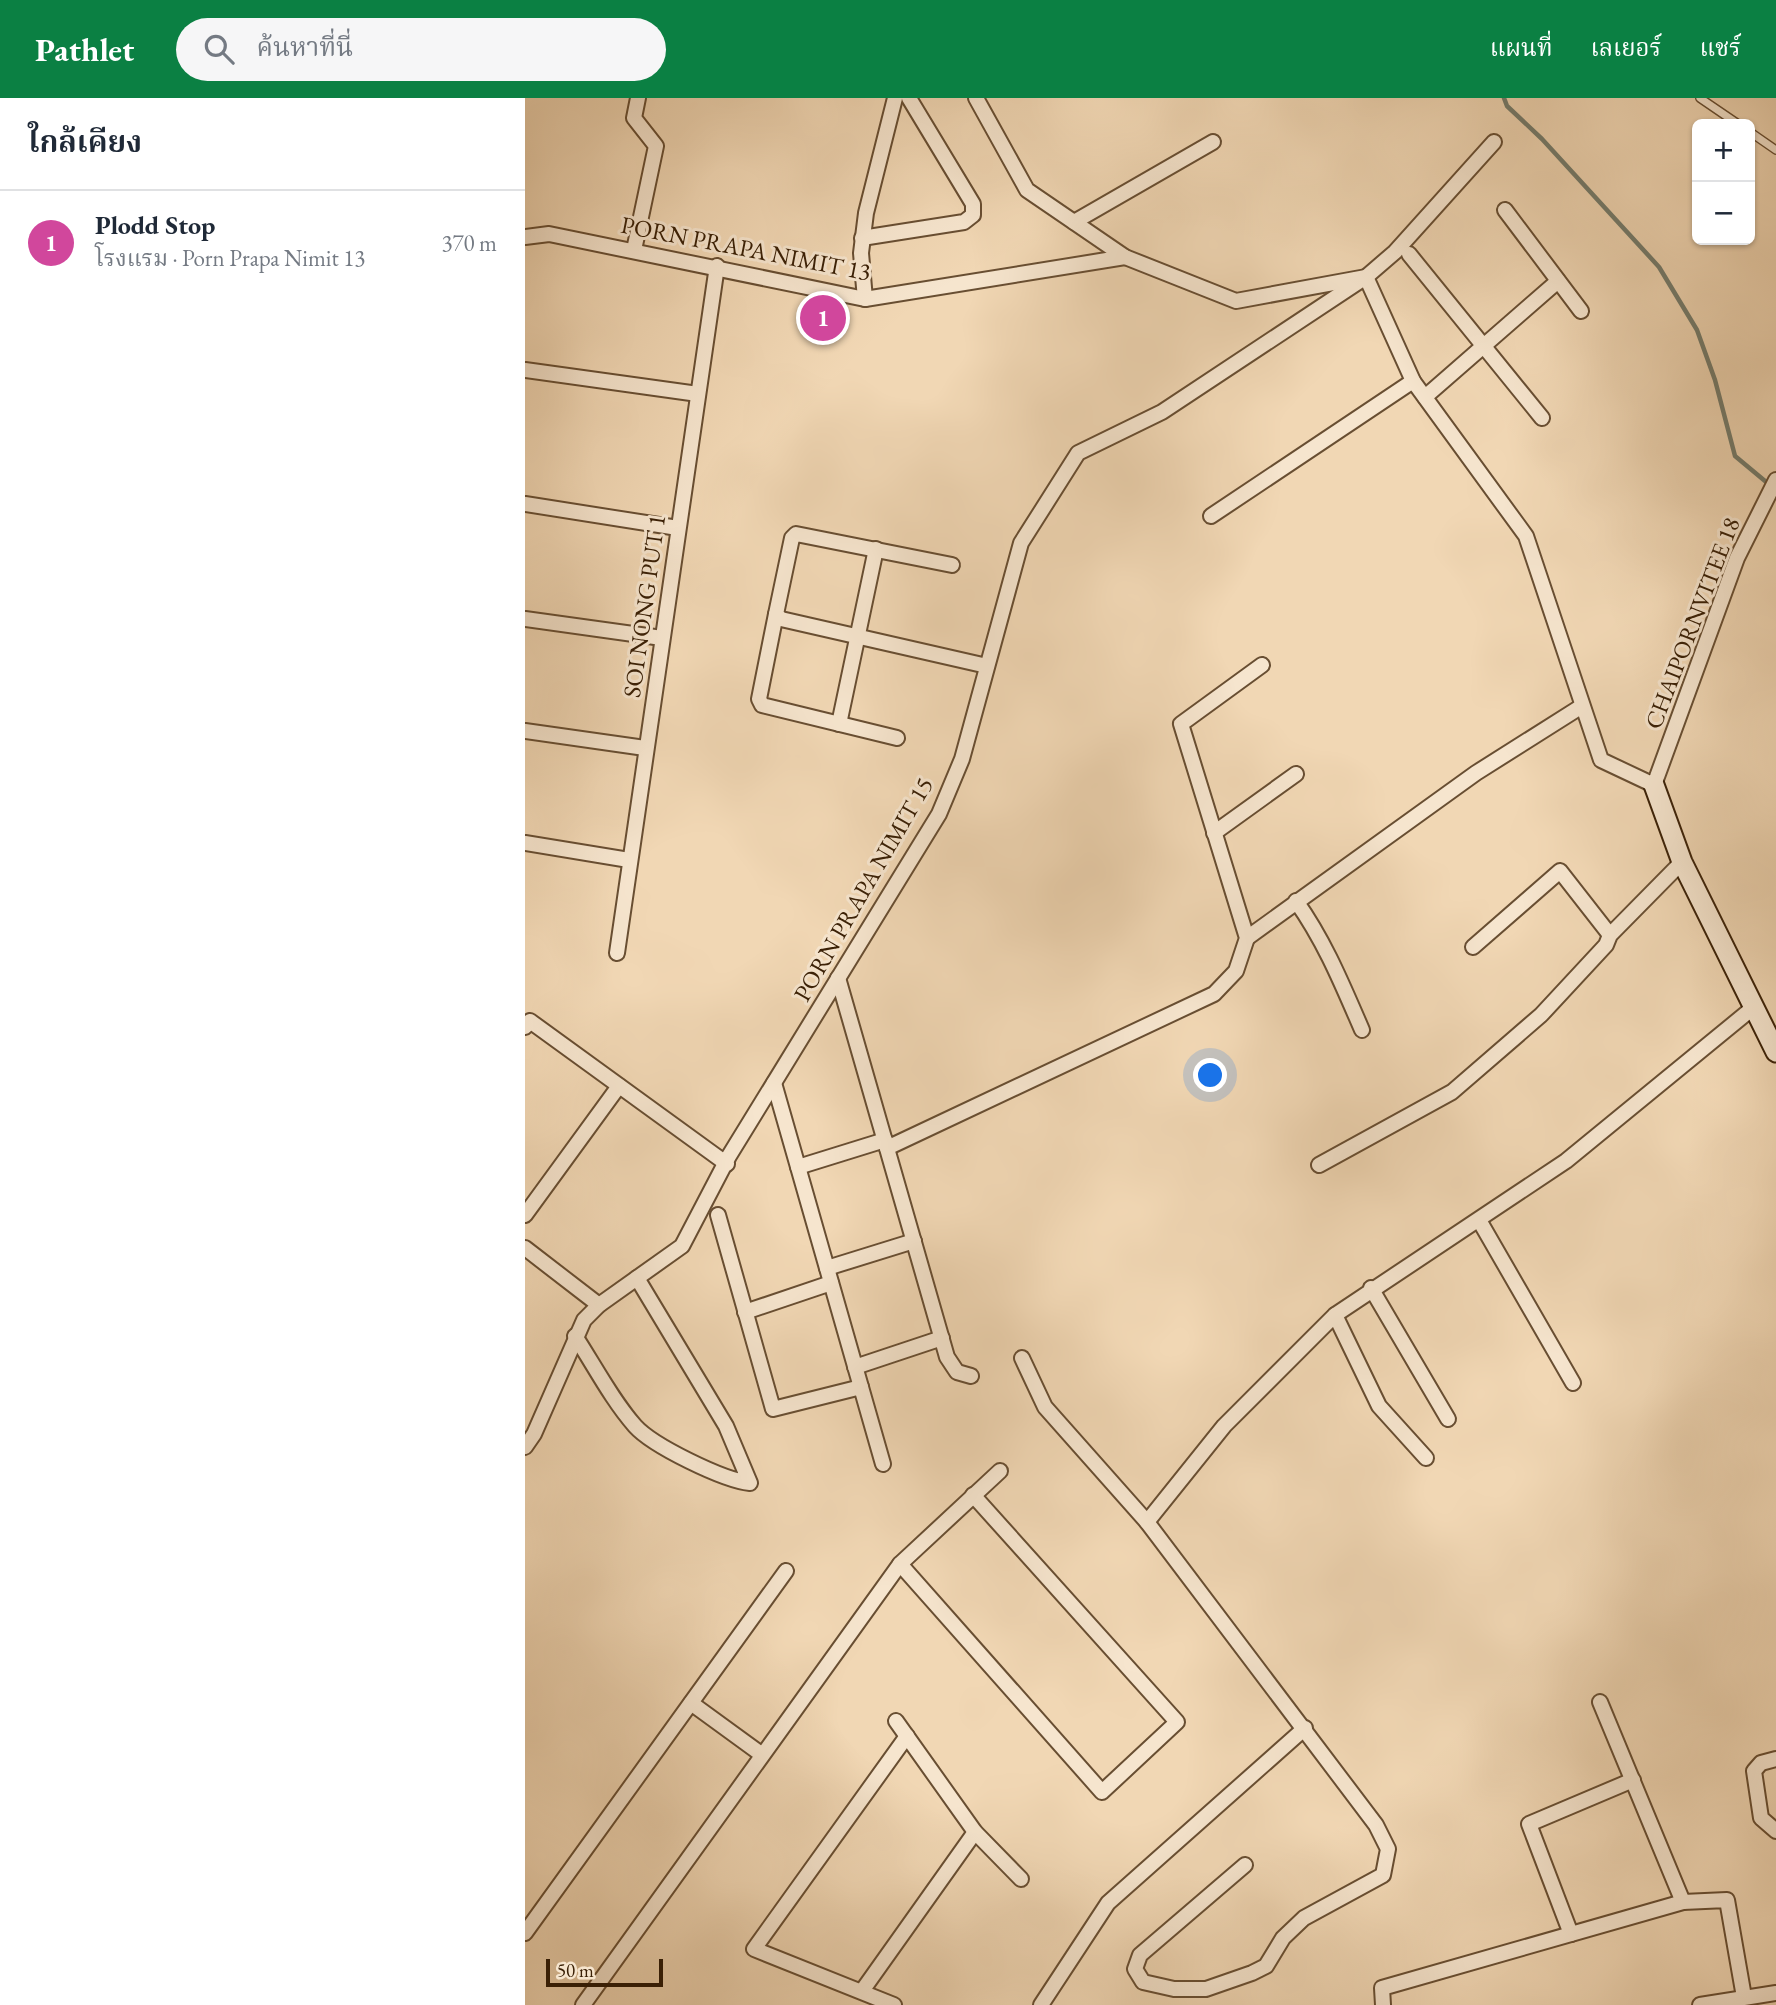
<!DOCTYPE html>
<html lang="th">
<head>
<meta charset="utf-8">
<style>
	:root { --surface:#fff; --page:#f6f6f7; --text:#1f2937; --muted:#747a83; --line:#e0e1e3; --accent:#0b8043 }
	body { margin:0; font-family:"EB Garamond","Noto Serif Thai",serif; background:var(--page); color:var(--text) }
	.controls { position:absolute; right:21px; top:21px; display:grid; overflow:hidden; border-radius:10px; box-shadow:0 2px 5px #0004 }
	.controls button { width:63px; height:63px; display:grid; place-items:center; padding:0; border:0; border-bottom:2px solid var(--line); background:var(--surface); color:var(--text); font:35px sans-serif }
	.scale { position:absolute; left:21px; bottom:18px; width:117px; box-sizing:border-box; padding-left:7px; border:4px solid #3a2006; border-top:0; font-size:19px; line-height:24px; white-space:nowrap; color:#3a2006; -webkit-text-stroke:5px #f6e5ce; paint-order:stroke }
	.you { position:absolute; left:686px; top:978px; width:24px; height:24px; margin:-18px; border:5px solid #fff; border-radius:50%; background:#1a73e8; box-shadow:0 0 0 10px #1a73e833 }
	.badge { display:grid; place-items:center; width:46px; height:46px; border-radius:50%; background:var(--accent); color:#fff; font-size:23px; font-weight:700 }
	.pin { position:absolute; translate:-50% -50%; border:4px solid #fff; box-shadow:0 2px 7px #0006 }
	.list { margin:0; padding:0; list-style:none }
	h2 { display:flex; justify-content:space-between; align-items:center; height:91px; margin:0; padding:0 28px; font-size:30px }
	h2 small { font-size:23px; font-weight:400; color:var(--muted) }
	.list li { display:grid; grid-template-columns:46px 1fr auto; gap:21px; align-items:center; box-sizing:border-box; height:105px; padding:0 28px; border-top:2px solid var(--line) }
	.list b { display:block; font-size:26px; white-space:nowrap }
	.list p { margin:0; font-size:23px; white-space:nowrap; color:var(--muted) }
	.list em { font-size:23px; font-style:normal; color:var(--muted) }
	.icon { flex:none; width:38px; height:38px; fill:none; stroke:currentColor; stroke-width:2; stroke-linecap:round; stroke-linejoin:round }
	.map { position:relative; flex:none; width:1251px; height:1907px; overflow:hidden }
	header { display:flex; align-items:center; gap:42px; box-sizing:border-box; height:98px; padding:0 35px; background:var(--accent); color:#fff }
	header strong { font-size:33px }
	nav { display:flex; gap:38px; margin-inline-start:auto; font-size:24px }
	.search { width:490px; height:63px; background:var(--page); display:flex; align-items:center; gap:18px; box-sizing:border-box; padding:0 24px; border-radius:38px; color:var(--muted); font-size:26px }
	main { display:flex }
	aside { flex:1; background:var(--surface) }
	.map>svg:first-child { display:block }
	.lines { fill:none; stroke-linecap:round; stroke-linejoin:round }
	.stream { stroke:#747c6d; stroke-width:4.5 }
	.lane-casing { stroke:#684e32; stroke-width:10 }
	.street-casing { stroke:#684e32; stroke-width:18 }
	.secondary-casing { stroke:#3a2006; stroke-width:23 }
	.lane { stroke:#f6e5ce; stroke-width:7 }
	.street { stroke:#f6e5ce; stroke-width:14 }
	.secondary { stroke:#f6e5ce; stroke-width:19 }
	.labels { text-anchor:middle; dominant-baseline:central; stroke-width:6; stroke-linejoin:round; paint-order:stroke }
	.street-label { font-size:24px; fill:#3a2006; stroke:#f6e5ce }
</style>
</head>
<body>
<header>
<strong>Pathlet</strong>
<div class="search"><svg class="icon" aria-label="search" viewBox="0 0 24 24"><circle cx="10" cy="10" r="6"/><path d="M15 15l6 6"/></svg>ค้นหาที่นี่</div>
<nav><a>แผนที่</a><a>เลเยอร์</a><a>แชร์</a></nav>
</header>
<main>
<aside>
<h2>ใกล้เคียง<small></small></h2>
<ul class="list">
<li><span class="badge" style="background:#d1479c">1</span><div><b>Plodd Stop</b><p>โรงแรม · Porn Prapa Nimit 13</p></div><em>370 m</em></li>
</ul>
</aside>
<div class="map">
<svg width="1251" height="1907" viewBox="0 0 1251 1907">
	<rect width="100%" height="100%" fill="#f1d7b4"/>
	<filter id="stains"><feTurbulence type="fractalNoise" baseFrequency=".00286" numOctaves="4"/><feColorMatrix values="0 0 0 0 .2 0 0 0 0 .09 0 0 0 0 .02 0 0 0 .5 -.17"/></filter>
	<radialGradient id="worn" r=".72"><stop offset=".6" stop-color="#630" stop-opacity="0"/><stop offset="1" stop-color="#630" stop-opacity=".3"/></radialGradient>
	<g class="lines">
		<polyline class="stream" points="979,0 982,8 1017,41 1134,169 1172,232 1190,282 1210,358 1246,388"/>
		<g class="lane-casing">
			<g id="lane">
				<polyline points="1175,0 1213,26"/>
				<polyline points="1225,34 1251,52"/>
			</g>
		</g>
		<g class="street-casing">
			<g id="street">
				<polyline points="451,0 502,92 600,159 711,203 841,179 888,283 1001,438 1076,662 1129,687 1212,460 1251,382"/>
				<polyline points="980,112 1056,213"/>
				<polyline points="549,124 688,44"/>
				<polyline points="0,139 24,136 340,201 600,159"/>
				<polyline points="337,140 439,124 448,117 448,106 384,0"/>
				<polyline points="109,152 131,48 109,20 113,0"/>
				<polyline points="884,156 1017,320"/>
				<polyline points="340,201 336,155 341,115 370,0"/>
				<polyline points="0,272 173,296"/>
				<polyline points="900,299 1033,183"/>
				<polyline points="0,406 153,430"/>
				<polyline points="686,418 888,283"/>
				<polyline points="427,467 271,436 267,440 251,516 256,521 462,568"/>
				<polyline points="251,516 234,601 237,607 372,640"/>
				<polyline points="0,521 137,540"/>
				<polyline points="314,626 351,451"/>
				<polyline points="0,633 120,650"/>
				<polyline points="689,735 771,676"/>
				<polyline points="0,745 104,762"/>
				<path d="M771 803C800 844 817 886 837 932"/>
				<polyline points="722,840 951,675 1057,608"/>
				<polyline points="948,849 1035,773 1085,837"/>
				<polyline points="92,855 192,168"/>
				<polyline points="313,880 422,1259 432,1274 446,1278"/>
				<polyline points="0,929 5,923 202,1066"/>
				<polyline points="249,985 358,1366"/>
				<polyline points="362,1050 689,896 711,873 722,840 656,626 737,567"/>
				<polyline points="794,1067 927,994 1016,917 1081,847 1085,837 1157,764"/>
				<polyline points="273,1069 360,1042"/>
				<polyline points="0,1117 94,988"/>
				<polyline points="193,1117 248,1311 336,1289"/>
				<polyline points="954,1122 1048,1285"/>
				<polyline points="0,1150 74,1207"/>
				<polyline points="302,1170 389,1143"/>
				<polyline points="846,1190 923,1321"/>
				<polyline points="220,1214 306,1185"/>
				<polyline points="810,1217 854,1308 901,1360"/>
				<path d="M50 1238C69 1267 87 1302 110 1328 128 1348 198 1382 225 1385L201 1328 112 1180"/>
				<polyline points="497,1260 520,1309 622,1424 851,1727 863,1751 858,1777 779,1820 758,1840 741,1868 727,1875 681,1891 649,1891 618,1884 610,1871 615,1857 720,1767"/>
				<polyline points="330,1269 417,1240"/>
				<polyline points="0,1349 9,1336 59,1222 74,1207 157,1148 204,1058 414,716 437,661 496,445 553,355 637,314 841,179 870,154 969,44"/>
				<polyline points="622,1424 699,1328 810,1217 1041,1063 1229,909"/>
				<polyline points="375,1466 577,1694 652,1624 448,1397"/>
				<polyline points="1075,1604 1158,1804"/>
				<polyline points="166,1605 236,1656"/>
				<polyline points="371,1623 450,1734 496,1781"/>
				<polyline points="1251,1661 1236,1665 1229,1673 1236,1720 1251,1733"/>
				<polyline points="0,1835 261,1473"/>
				<polyline points="1046,1836 1004,1726 1108,1682"/>
				<polyline points="337,1893 450,1734"/>
				<polyline points="58,1907 375,1466 475,1373"/>
				<polyline points="369,1907 229,1851 382,1638"/>
				<polyline points="516,1907 583,1805 780,1630"/>
				<polyline points="858,1907 857,1890 1158,1804 1202,1802 1219,1899"/>
				<polyline points="1175,1907 1251,1895"/>
			</g>
		</g>
		<g class="secondary-casing">
			<polyline id="secondary" points="1129,687 1157,764 1251,954"/>
		</g>
		<use href="#lane" class="lane"/>
		<use href="#street" class="street"/>
		<use href="#secondary" class="secondary"/>
	</g>
	<g class="labels">
		<g class="street-label">
			<text transform="translate(221 150) rotate(11)">PORN PRAPA NIMIT 13</text>
			<text transform="translate(119 508) rotate(-82)">SOI NONG PUT 1</text>
			<text transform="translate(1167 525) rotate(-69)">CHAIPORNVITEE 18</text>
			<text transform="translate(338 791) rotate(-60)">PORN PRAPA NIMIT 15</text>
		</g>
	</g>
	<rect width="100%" height="100%" filter="url(#stains)"/>
	<rect width="100%" height="100%" fill="url(#worn)"/>
</svg>
<div class="controls">
<button>+</button>
<button>−</button>
</div>
<div class="scale">50 m</div>
<div class="you"></div>
<div class="pin badge" style="left:298px;top:220px;background:#d1479c">1</div>
</div>
</main>
</body>
</html>
